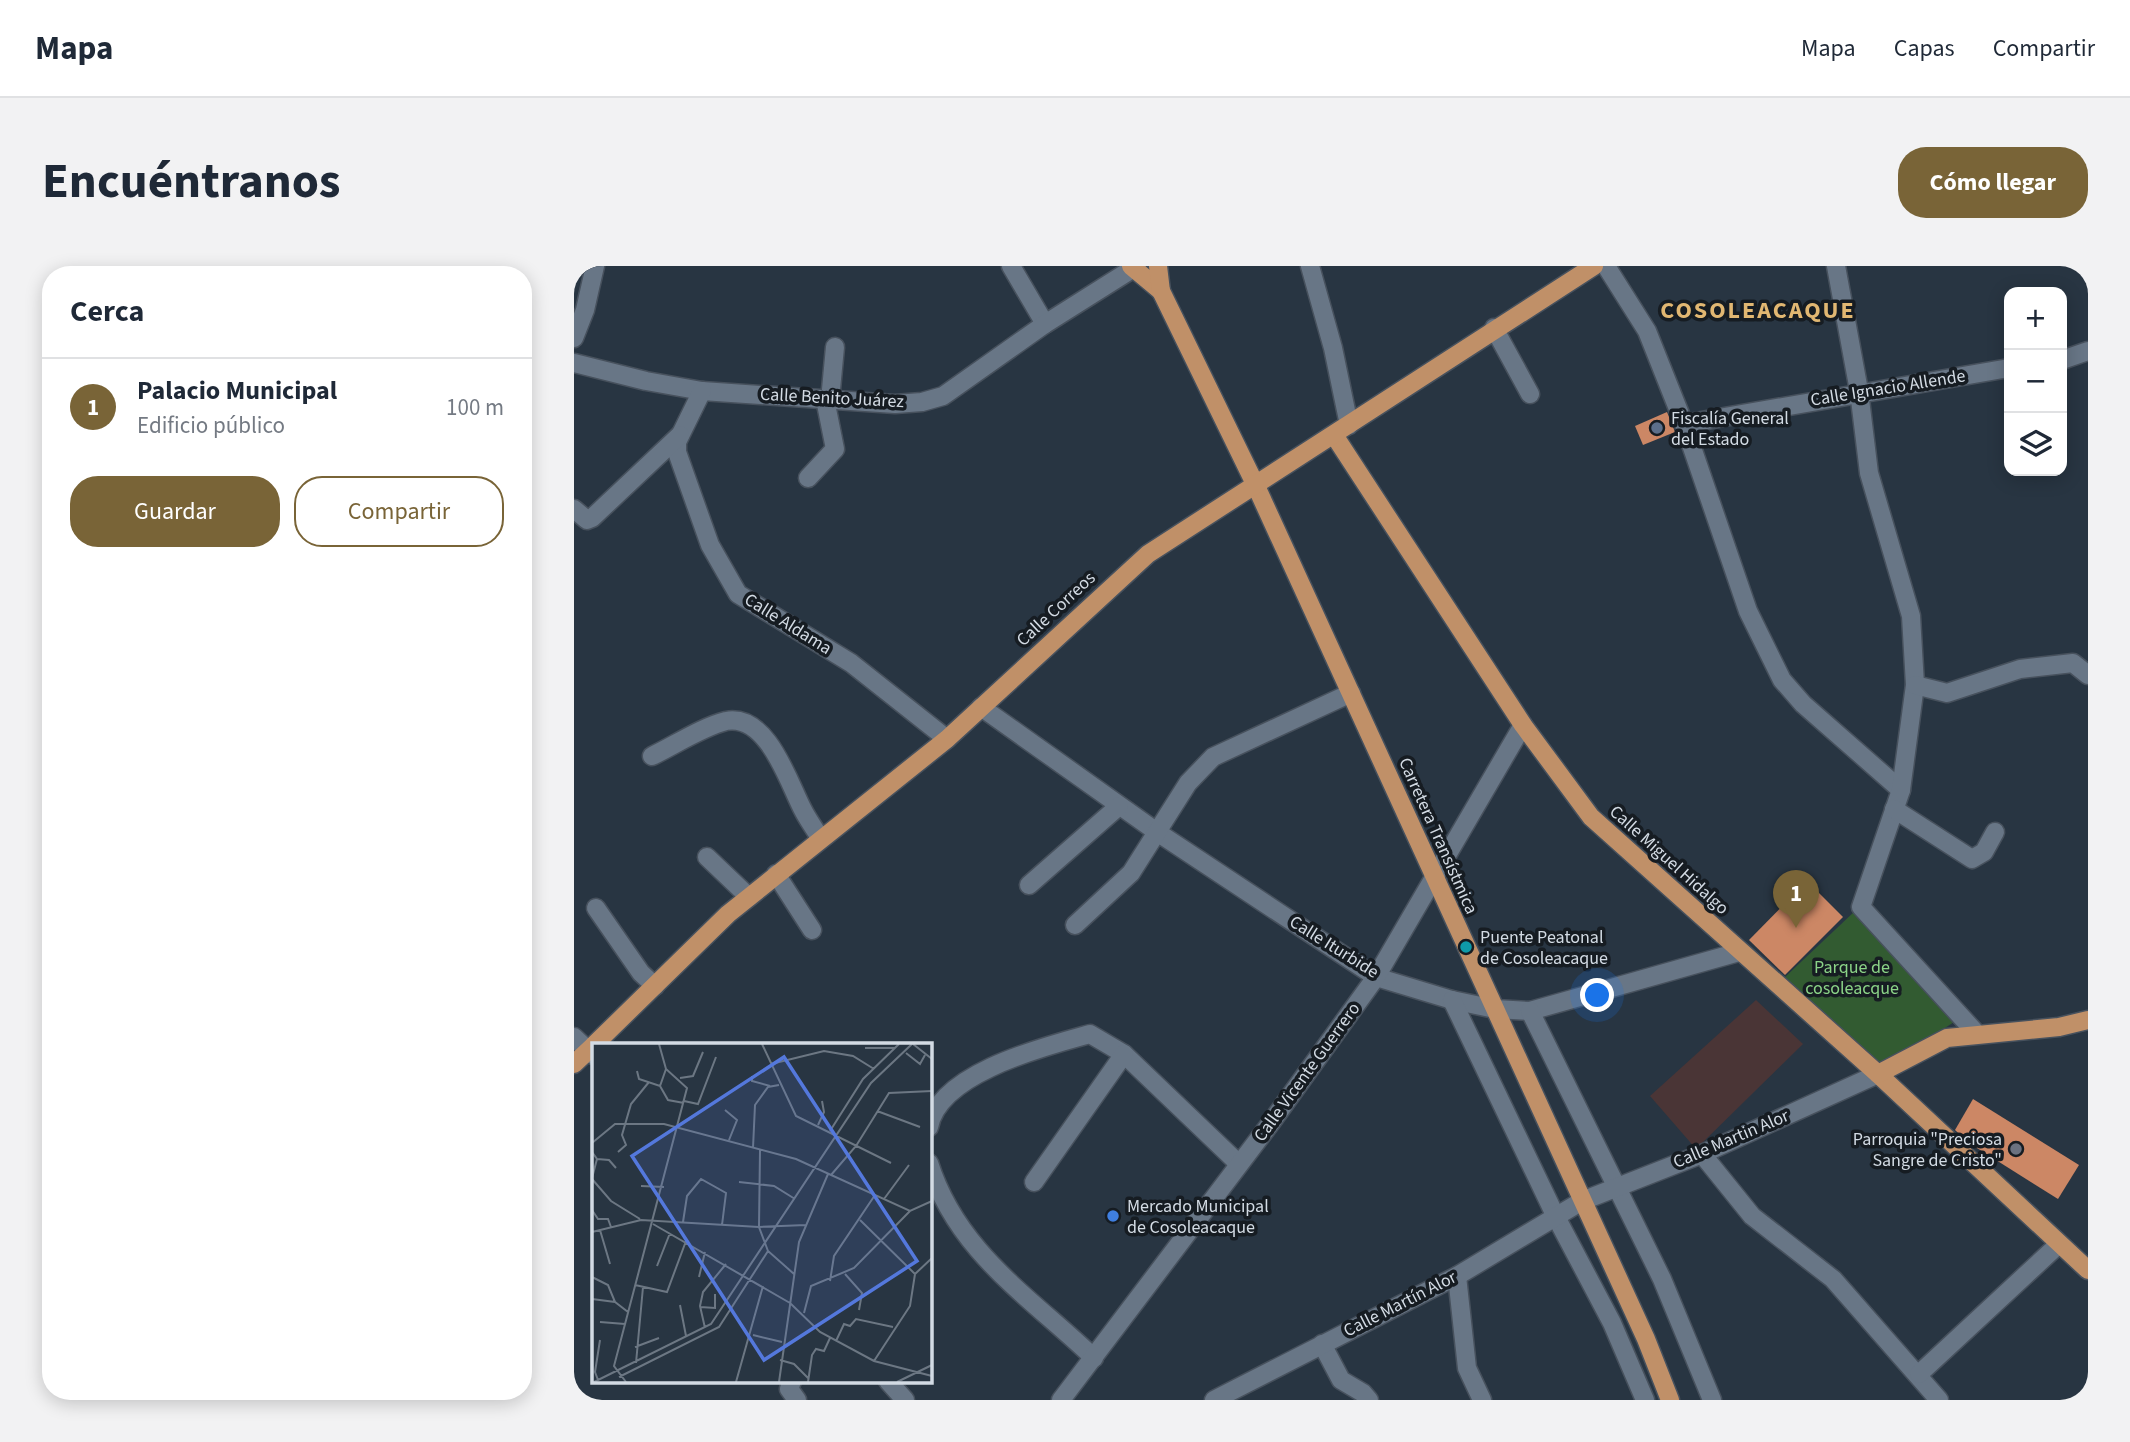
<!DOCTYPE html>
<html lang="es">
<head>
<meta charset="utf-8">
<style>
	:root { --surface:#fff; --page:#f2f2f3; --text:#1f2937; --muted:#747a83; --line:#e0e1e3; --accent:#796437 }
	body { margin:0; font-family:"Source Sans 3",sans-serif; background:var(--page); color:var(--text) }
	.controls { position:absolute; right:21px; top:21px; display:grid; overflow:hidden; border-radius:14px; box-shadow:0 4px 18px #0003 }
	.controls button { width:63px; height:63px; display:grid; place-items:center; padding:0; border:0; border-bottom:2px solid var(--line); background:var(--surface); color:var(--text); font:35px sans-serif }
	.you { position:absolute; left:1024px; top:730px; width:24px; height:24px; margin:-18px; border:5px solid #fff; border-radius:50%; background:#1a73e8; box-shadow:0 0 0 10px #1a73e833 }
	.badge { display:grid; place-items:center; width:46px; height:46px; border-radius:50%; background:var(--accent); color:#fff; font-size:23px; font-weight:700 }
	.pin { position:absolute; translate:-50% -58px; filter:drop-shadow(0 2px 4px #0008) }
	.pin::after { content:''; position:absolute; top:37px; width:24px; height:21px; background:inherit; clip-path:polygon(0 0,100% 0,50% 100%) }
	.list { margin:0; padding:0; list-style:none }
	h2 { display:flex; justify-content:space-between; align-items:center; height:91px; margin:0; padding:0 28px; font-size:30px }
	h2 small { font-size:23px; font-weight:400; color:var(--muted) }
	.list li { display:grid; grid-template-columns:46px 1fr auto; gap:21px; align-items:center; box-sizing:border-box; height:98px; padding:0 28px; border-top:2px solid var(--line) }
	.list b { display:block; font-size:26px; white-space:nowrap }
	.list p { margin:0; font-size:23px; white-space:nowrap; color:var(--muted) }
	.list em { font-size:23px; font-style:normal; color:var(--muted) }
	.actions { display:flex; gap:14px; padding:21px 28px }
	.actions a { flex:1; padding:16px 0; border:2px solid var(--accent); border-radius:28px; text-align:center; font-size:24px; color:var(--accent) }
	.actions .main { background:var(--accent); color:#fff }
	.icon { flex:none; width:38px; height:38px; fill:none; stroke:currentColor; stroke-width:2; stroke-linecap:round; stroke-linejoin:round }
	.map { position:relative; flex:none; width:1514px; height:1134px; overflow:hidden; border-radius:28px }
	header { display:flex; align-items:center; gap:42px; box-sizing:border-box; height:98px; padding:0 35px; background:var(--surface); border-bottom:2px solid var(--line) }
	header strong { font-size:33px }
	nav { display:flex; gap:38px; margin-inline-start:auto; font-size:24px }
	.intro { display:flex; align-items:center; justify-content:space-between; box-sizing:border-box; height:168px; padding:0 42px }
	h1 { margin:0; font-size:49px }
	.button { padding:18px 32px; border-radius:28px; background:var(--accent); color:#fff; font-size:24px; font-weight:700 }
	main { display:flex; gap:42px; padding:0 42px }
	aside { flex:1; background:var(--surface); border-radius:28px; box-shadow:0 4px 18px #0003 }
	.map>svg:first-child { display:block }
	.education { fill:#4a3536 }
	.green { fill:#325b31 }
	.building { fill:#cc8765 }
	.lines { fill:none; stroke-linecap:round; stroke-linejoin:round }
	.minor-casing { stroke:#47515d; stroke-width:21 }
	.major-casing { stroke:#47515d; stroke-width:21 }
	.minor { stroke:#687686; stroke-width:18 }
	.major { stroke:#c09068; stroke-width:18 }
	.service-dot { fill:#5c6f8a; stroke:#161c22; stroke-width:2.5 }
	.culture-dot { fill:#0f9aa8; stroke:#161c22; stroke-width:2.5 }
	.worship-dot { fill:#6b7280; stroke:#161c22; stroke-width:2.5 }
	.shop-dot { fill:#3f7fe0; stroke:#161c22; stroke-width:2.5 }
	.labels { text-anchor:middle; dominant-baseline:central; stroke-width:7; stroke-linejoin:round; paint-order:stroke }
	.street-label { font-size:18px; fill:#d3dbe4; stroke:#161c22 }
	.poi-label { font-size:18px; fill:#d3dbe4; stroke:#161c22; text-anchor:start }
	.park-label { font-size:18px; fill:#8bd387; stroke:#161c22 }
	.district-label { font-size:24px; font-weight:bold; letter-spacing:2px; fill:#e1b772; stroke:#161c22 }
	.inset-road { fill:none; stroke:#6c7783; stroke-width:2 }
	.view { fill:#5478dc; fill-opacity:0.15; stroke:#5478dc; stroke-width:3.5 }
	.inset-edge { fill:none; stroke:#d3dbe4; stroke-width:3.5 }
</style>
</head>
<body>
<header>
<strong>Mapa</strong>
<nav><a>Mapa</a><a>Capas</a><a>Compartir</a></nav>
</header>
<div class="intro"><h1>Encuéntranos</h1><a class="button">Cómo llegar</a></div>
<main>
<aside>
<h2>Cerca<small></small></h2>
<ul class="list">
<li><span class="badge">1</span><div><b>Palacio Municipal</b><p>Edificio público</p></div><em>100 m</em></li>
</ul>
<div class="actions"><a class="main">Guardar</a><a>Compartir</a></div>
</aside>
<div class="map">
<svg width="1514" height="1134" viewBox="0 0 1514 1134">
	<rect width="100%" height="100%" fill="#283542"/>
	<polygon class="education" points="1182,734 1229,778 1122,883 1076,830"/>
	<polygon class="green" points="1281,645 1380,756 1309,803 1210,712"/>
	<g class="building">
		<polygon points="1093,146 1101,166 1069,179 1061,160"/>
		<polygon points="1233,615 1269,651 1211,709 1175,674"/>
		<polygon points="1399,833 1505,899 1484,933 1395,877 1381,864"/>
	</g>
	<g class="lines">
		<g class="minor-casing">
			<g id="minor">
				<polyline points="437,0 471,58"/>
				<polyline points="736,0 759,82 775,159"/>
				<polyline points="1032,0 1073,65 1110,158 1174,345 1208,414 1229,438 1327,524"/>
				<polyline points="1262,0 1285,125 1295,207 1337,350 1341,419 1327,524 1287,641 1403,768"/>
				<polyline points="920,62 956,128"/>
				<polyline points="0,72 11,44 21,0"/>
				<polyline points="1488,94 1514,85"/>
				<polyline points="0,97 72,115 128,125 321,138 348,136 369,130 471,58 563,0"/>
				<polyline points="128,125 103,176 103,186 136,279 164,328 277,397 373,473"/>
				<polyline points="256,134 261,81"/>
				<polyline points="1110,158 1435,102"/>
				<polyline points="234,212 261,183 251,133"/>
				<polyline points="0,243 13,254 18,252 106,169"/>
				<polyline points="1341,419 1373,427 1446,403 1499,397 1514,409"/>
				<polyline points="407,441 583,566 802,711 878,734 921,743 956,745 1165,686"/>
				<path d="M78 490C101 479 128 461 152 455 194 447 215 518 229 544 234 554 241 563 246 572"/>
				<polyline points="1320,543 1398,593 1410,586 1421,566"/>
				<polyline points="133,591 175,631"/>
				<polyline points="202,608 238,664"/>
				<polyline points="455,619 545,540"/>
				<polyline points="22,642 67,707 81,720"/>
				<polyline points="501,659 557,607 614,517 639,491 777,427"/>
				<polyline points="878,734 981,949 1038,1057 1071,1134"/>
				<polyline points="956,745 1088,1013 1138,1134"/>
				<polyline points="0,771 19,789"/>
				<path d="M355 861C365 807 469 781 516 768L550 788 665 898"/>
				<polyline points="1128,888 1178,950 1259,1013 1365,1134"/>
				<path d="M355 897C383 986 455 1030 520 1092"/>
				<polyline points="460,916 550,788"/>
				<polyline points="883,1010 893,1102 908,1134"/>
				<polyline points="748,1078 767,1114 789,1127 795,1134"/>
				<polyline points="1345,1108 1485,978"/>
				<polyline points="218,1115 215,1123 223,1134"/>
				<polyline points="314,1115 331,1134"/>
				<polyline points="487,1134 696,858 802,711 949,459"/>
				<polyline points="640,1134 883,1010 1008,935 1128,888 1304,808"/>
			</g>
		</g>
		<g class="major-casing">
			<g id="major">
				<polyline points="557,0 587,25"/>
				<polyline points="584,0 587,25 682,220 1072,1073 1096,1134"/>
				<polyline points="760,169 949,459 1017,551 1304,808 1514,1004"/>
				<polyline points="20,779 154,648 373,473 574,288 1020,0"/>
				<polyline points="0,798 19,780"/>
				<polyline points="1304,808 1373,772 1485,761 1514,754"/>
			</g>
		</g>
		<use href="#minor" class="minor"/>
		<use href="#major" class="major"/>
	</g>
	<circle class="service-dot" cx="1083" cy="162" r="7"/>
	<circle class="culture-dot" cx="892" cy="681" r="7"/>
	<circle class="worship-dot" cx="1442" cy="883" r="7"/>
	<circle class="shop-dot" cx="539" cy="950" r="7"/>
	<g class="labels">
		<g class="street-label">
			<text transform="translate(1314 122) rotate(-9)">Calle Ignacio Allende</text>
			<text transform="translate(258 132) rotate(3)">Calle Benito Juárez</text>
			<text transform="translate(482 343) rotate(-43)">Calle Correos</text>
			<text transform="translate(214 358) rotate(32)">Calle Aldama</text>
			<text transform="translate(864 570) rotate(66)">Carretera Transístmica</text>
			<text transform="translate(1095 594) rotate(42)">Calle Miguel Hidalgo</text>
			<text transform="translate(760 681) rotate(32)">Calle Iturbide</text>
			<text transform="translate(733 806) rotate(-54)">Calle Vicente Guerrero</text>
			<text transform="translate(1157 873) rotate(-23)">Calle Martin Alor</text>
			<text transform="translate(826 1038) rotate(-27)">Calle Martín Alor</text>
		</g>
		<g class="poi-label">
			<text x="1097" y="152">Fiscalía General<tspan x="1097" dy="21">del Estado</tspan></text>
			<text x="906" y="671">Puente Peatonal<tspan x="906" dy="21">de Cosoleacaque</tspan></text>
			<text x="1428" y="873" text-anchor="end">Parroquia "Preciosa<tspan x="1428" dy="21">Sangre de Cristo"</tspan></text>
			<text x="553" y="940">Mercado Municipal<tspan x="553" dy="21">de Cosoleacaque</tspan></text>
		</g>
		<g class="park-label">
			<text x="1278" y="701">Parque de<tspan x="1278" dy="21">cosoleacque</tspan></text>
		</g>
		<g class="district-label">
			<text x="1184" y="44">COSOLEACAQUE</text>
		</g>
	</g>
	<g transform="translate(18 777)">
		<rect width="340" height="340" fill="#283542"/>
		<path class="inset-road" d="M170 1 204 73 299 120M321 1 340 16M273 5H304M314 10 328 21 333 12M179 21 232 8 261 13 282 26M45 28 47 36 68 43 74 26M160 33V38L178 43M88 35 101 33 111 9M68 43 76 57 92 60M92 58 106 61 124 14M133 67 145 77 137 97M285 68 328 84M226 82 232 69 230 58M238 88 271 36 307 1M0 100 23 81H72L204 116 318 168 340 158M161 105 163 62 176 44 187 42M168 107 167 184 176 208 202 231M0 109 5 116 0 135M26 109 34 102 30 92 39 61 57 39M5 116 17 117 24 125M239 132 264 103 297 50 340 48M0 136 19 158 48 176M147 139 182 143 203 156M49 143 72 144M292 156 317 122M0 167 6 176H16L19 184M268 177 323 231 318 263 282 318M91 179 95 153 109 136 134 150 130 182M61 181 198 260M8 187 18 221M0 189 49 177 167 184 214 182M65 223 78 190M253 231 270 250 267 267M323 231 340 215M0 234 16 242 23 259M107 234 113 209M238 238 242 213 283 152M43 242 75 249 94 198M0 256 23 259 36 269M198 260 228 289 282 318 340 333M88 262 94 293M108 264 123 265V251M212 270 219 243 262 225 318 168M8 279 33 281M113 285 108 263 111 249 134 221M161 292 190 299M244 298 252 281 258 283 264 276 301 284M43 304 67 295M188 317 202 321 216 335M44 320 51 244M27 334 127 284 176 208M6 337 3 329 8 297M2 339 119 281 279 40 320 1M34 339 22 323 95 45 74 26 67 1M144 339 171 243M187 339 207 199 236 131M216 339 220 312 224 306 232 308 238 295M305 339 340 322"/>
		<path class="view" d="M192 14 325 218 172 317 40 113Z"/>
		<rect width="340" height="340" class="inset-edge"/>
	</g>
</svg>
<div class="controls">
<button>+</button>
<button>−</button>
<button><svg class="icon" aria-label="layers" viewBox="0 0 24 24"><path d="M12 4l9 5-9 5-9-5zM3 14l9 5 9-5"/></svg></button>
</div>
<div class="you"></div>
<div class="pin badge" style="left:1222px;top:662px">1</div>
</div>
</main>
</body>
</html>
